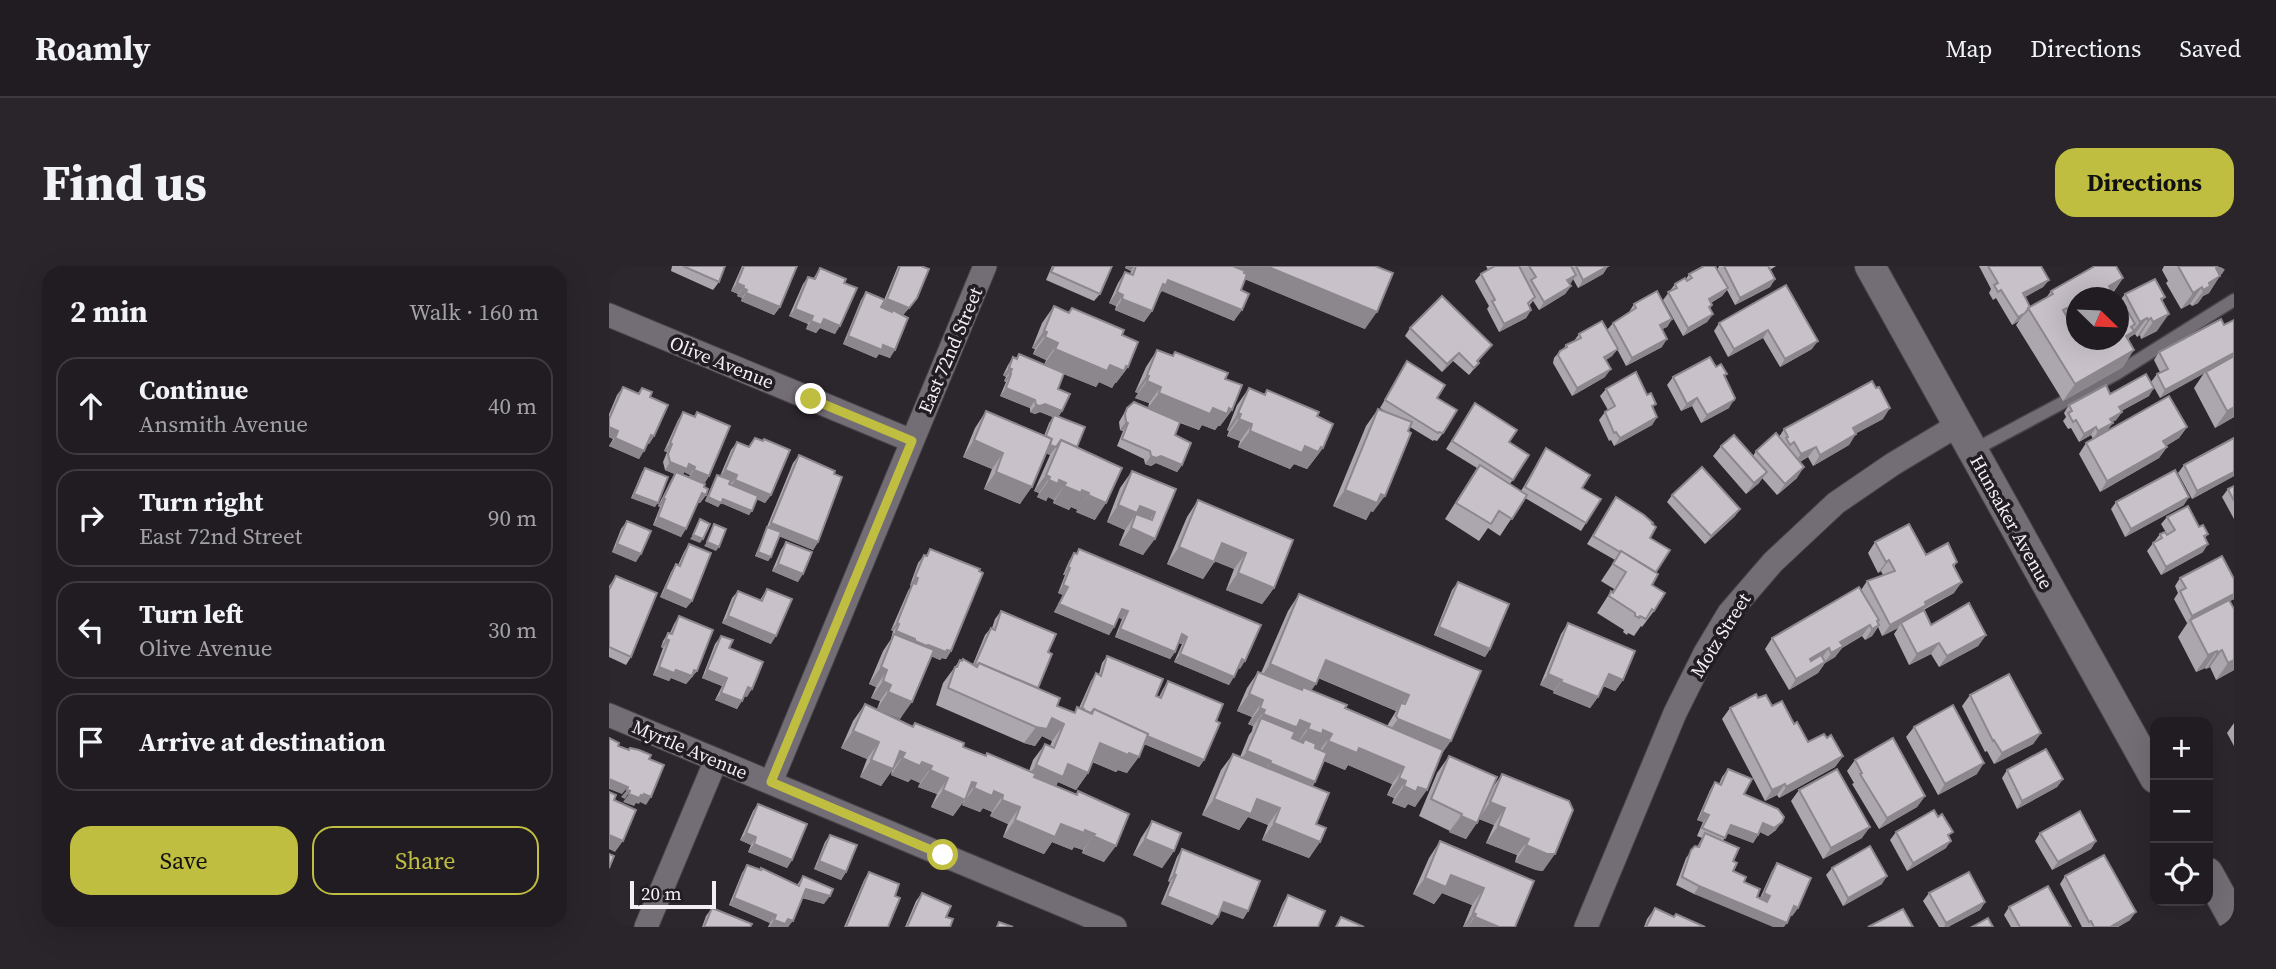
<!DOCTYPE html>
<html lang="en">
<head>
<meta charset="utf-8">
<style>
	:root { --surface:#211c22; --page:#29252a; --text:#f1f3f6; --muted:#a2a1a5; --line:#3e3a40; --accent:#c0be40 }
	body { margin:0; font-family:"Source Serif 4",serif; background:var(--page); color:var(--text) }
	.controls { position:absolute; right:21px; bottom:21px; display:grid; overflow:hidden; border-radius:14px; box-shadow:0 7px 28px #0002 }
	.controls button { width:63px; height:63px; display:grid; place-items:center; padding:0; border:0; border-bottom:2px solid var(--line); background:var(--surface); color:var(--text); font:35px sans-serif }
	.compass { position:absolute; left:1457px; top:21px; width:63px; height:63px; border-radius:50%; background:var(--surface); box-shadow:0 7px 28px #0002; rotate:113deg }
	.scale { position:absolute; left:21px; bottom:18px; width:86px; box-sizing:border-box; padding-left:7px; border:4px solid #f2eef3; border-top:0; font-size:19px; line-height:24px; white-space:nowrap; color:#f2eef3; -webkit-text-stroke:5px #221d23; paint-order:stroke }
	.stop { position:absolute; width:21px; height:21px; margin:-16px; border:5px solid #c0be40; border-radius:50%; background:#fff }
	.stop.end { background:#c0be40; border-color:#fff; box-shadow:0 2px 7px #0008 }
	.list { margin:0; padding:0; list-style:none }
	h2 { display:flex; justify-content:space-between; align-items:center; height:91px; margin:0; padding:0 28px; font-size:30px }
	h2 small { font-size:23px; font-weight:400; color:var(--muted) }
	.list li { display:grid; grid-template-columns:46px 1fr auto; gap:21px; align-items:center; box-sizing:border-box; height:98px; margin:0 14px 14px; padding:0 14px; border:2px solid var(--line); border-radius:21px }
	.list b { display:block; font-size:26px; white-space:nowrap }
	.list p { margin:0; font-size:23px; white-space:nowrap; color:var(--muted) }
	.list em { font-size:23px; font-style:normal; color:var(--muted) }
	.actions { display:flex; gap:14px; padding:21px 28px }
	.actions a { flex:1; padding:16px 0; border:2px solid var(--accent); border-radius:21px; text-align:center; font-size:24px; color:var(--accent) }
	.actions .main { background:var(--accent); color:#111 }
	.icon { flex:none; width:38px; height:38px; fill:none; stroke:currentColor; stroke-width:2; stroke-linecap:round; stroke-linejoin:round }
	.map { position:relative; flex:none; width:1625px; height:661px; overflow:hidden; border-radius:21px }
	header { display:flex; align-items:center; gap:42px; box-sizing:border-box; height:98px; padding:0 35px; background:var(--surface); border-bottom:2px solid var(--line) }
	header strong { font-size:33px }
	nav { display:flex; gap:38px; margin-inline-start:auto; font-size:24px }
	.intro { display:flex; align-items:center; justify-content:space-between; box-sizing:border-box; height:168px; padding:0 42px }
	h1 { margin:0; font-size:49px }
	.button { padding:18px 32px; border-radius:21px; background:var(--accent); color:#111; font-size:24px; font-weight:700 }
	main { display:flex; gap:42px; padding:0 42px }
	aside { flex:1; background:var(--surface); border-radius:21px; box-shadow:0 7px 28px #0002 }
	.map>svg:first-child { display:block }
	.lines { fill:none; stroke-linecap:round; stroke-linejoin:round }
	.service-casing { stroke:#49454a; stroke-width:15 }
	.minor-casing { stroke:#49454a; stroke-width:25 }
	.tertiary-casing { stroke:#49454a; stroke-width:32 }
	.service { stroke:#736d75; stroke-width:12 }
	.minor { stroke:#736d75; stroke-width:23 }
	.tertiary { stroke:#736d75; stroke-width:30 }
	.wall { fill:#aca6ae; fill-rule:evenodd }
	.shaded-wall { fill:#8c878d }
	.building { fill:#c8c1ca; stroke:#8c878d; stroke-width:2; fill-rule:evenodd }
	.route { stroke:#c0be40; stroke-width:9 }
	.labels { text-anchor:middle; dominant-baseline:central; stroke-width:7; stroke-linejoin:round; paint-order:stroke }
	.street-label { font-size:19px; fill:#f2eef3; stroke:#221d23 }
</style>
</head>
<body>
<header>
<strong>Roamly</strong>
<nav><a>Map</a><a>Directions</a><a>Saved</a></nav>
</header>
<div class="intro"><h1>Find us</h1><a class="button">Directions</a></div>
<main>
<aside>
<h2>2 min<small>Walk · 160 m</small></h2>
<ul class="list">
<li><svg class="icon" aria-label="ahead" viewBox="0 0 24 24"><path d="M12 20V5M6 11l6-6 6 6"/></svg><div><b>Continue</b><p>Ansmith Avenue</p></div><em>40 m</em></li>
<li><svg class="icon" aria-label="right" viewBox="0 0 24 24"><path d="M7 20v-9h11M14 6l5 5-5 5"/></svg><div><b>Turn right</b><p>East 72nd Street</p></div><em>90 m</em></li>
<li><svg class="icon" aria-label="left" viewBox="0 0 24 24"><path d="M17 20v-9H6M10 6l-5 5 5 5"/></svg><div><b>Turn left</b><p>Olive Avenue</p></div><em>30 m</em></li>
<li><svg class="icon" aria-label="arrive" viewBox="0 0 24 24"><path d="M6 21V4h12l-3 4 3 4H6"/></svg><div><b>Arrive at destination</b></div></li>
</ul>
<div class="actions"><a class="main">Save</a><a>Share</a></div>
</aside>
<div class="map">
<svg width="1625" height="661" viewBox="0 0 1625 661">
	<rect width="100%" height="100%" fill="#2c262d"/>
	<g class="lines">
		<g class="service-casing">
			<polyline id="service" points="1365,184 1507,108 1625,34"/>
		</g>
		<g class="minor-casing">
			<g id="minor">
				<polyline points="0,49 303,175"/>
				<polyline points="0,449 506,661"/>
				<polyline points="162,516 376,0"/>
				<polyline points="37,661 107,494"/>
				<polyline points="977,661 1066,447 1096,387 1120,347 1164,296 1227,237 1284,198 1349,159"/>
			</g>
		</g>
		<g class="tertiary-casing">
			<g id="tertiary">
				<polyline points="1261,0 1546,512"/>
				<polyline points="1599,607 1625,654"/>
			</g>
		</g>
		<use href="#service" class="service"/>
		<use href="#minor" class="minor"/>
		<use href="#tertiary" class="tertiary"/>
	</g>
	<g class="wall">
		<polygon points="63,0 116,0 110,16 104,24 62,5"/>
		<polygon points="133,0 188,0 171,41 165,49 132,35 133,32 128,30 129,28 122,25"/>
		<polygon points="289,0 312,0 303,39 294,49 281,92 270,88 267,92 234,78 252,34 257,26 275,34"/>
		<polygon points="443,0 503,0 491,28 485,35 437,14"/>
		<polygon points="517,0 766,0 756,63 636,13 632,24 625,55 553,25 549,30 543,45 535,56 506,44 507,40 500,37 509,17 516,6 521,8 522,5 516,2"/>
		<polygon points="877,0 999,0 994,8 969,22 964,13 960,18 962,20 956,28 930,44 924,35 920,40 922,44 917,52 890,66 878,43 880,40 866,15 872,8 879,4"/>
		<polygon points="1110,0 1167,0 1161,4 1166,13 1161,21 1126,39 1118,24 1113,30 1102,37 1103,39 1101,43 1104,48 1098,56 1074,70 1054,34 1066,18 1077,13 1080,8 1108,4"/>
		<polygon points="1370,0 1432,0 1440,14 1434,21 1416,31 1421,41 1437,32 1442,25 1514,12 1504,27 1467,32 1509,74 1509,37 1516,28 1556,31 1553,35 1548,65 1532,73 1531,69 1528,71 1526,68 1521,71 1519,74 1514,101 1454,135 1407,59 1410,55 1403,59 1387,32 1384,34 1380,27 1382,23"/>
		<polygon points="1555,0 1618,0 1611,9 1600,27 1594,30 1589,37 1583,40 1581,38 1572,43 1557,17 1559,15 1553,4"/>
		<polygon points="211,2 235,17 226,68 211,62 207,67 197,63 199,58 180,50 194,18 199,11 204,13"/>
		<polygon points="1177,19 1203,83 1171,101 1154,72 1119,91 1105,65 1110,57"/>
		<polygon points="1025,38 1063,53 1058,61 1053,63 1053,81 1017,100 1008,83 1003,90 997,94 996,111 963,130 944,97 945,92 951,85 954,83 957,79 965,75 970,68 998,64 1004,57 1020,46"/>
		<polygon points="445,40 459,46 463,42 513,69 519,101 507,117 506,117 503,122 490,116 487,121 455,108 449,123 453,145 449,151 468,181 486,254 467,246 469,244 462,241 460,244 444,237 445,234 439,231 437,235 428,231 430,227 425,225 441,189 437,187 411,238 375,223 383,203 354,191 366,162 377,145 435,170 440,157 444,151 431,146 426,148 421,146 421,142 391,130 397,116 395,115 397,111 394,109 399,99 404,91 407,92 410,88 435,99 437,94 424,88 426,83 423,82 433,57"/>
		<polygon points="1615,59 1625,151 1606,162 1585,122 1595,107 1551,132 1542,116 1548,108 1551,106 1545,94 1550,86"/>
		<polygon points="801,62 883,79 869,96 870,97 860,109 844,95 833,106 796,70"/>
		<polygon points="548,84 563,90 566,86 616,113 623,144 611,160 609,160 606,164 593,159 590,164 571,157 566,169 573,199 568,206 547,197 542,200 536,198 535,193 508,180 514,165 511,164 510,156 518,142 539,142 540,137 526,132 529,127 526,126 537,101"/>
		<polygon points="798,95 828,132 834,167 828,175 825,174 824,175 801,161 764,246 762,245 757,254 724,240 757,160 769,143 779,147 771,142"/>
		<polygon points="1107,101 1116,111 1120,142 1092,157 1083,140 1072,145 1058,119 1064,111"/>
		<polygon points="14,121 29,127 33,122 41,131 45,170 40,178 38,177 30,193 0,180 4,173 0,171 0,148 8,129"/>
		<polygon points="640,122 655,128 658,124 708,150 714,182 698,203 685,198 681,203 629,181 631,175 618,170 620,165 618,164 628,139"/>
		<polygon points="997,123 1044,143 1048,151 1043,159 1005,180 1002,174 1000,175 990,154 996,146 999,144 991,130"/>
		<polygon points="1501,128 1540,130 1512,145 1513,146 1507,154 1503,156 1498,165 1484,173 1482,169 1470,176 1462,162 1459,163 1454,155 1457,151 1455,147 1460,139"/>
		<polygon points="866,137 900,176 920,189 901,218 912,225 937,182 973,222 977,257 972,265 916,232 891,270 879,262 870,275 836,253 868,202 837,183"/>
		<path d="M74 146 85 150 88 146 100 210 95 218 97 229 91 237 89 236 72 271 44 259 51 241 49 240 62 214 66 208 56 204 54 196 58 186 55 185 69 154ZM75 206 81 209 80 211 74 209Z"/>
		<polygon points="1274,153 1247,167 1240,179 1204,200 1199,191 1191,196 1188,212 1168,229 1153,212 1150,217 1137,228 1104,190 1112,180 1144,190 1147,185 1170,171 1175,163"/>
		<polygon points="1578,161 1570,172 1557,180 1558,181 1550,192 1491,226 1470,188 1477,177"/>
		<polygon points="1625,172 1625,210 1583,233 1569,207 1575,199"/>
		<polygon points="128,176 162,229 156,237 148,233 140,249 112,237 109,241 96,235 106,213 108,209 111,210 122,184"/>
		<polygon points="190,189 209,276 204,284 170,270 162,291 159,295 146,290 184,197"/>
		<polygon points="36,202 46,241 22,232 33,206"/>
		<polygon points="523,205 567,223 534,289 510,279 516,264 498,256 511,222"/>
		<polygon points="1625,220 1625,253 1613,231 1619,223"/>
		<polygon points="1063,229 1131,243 1126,250 1096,278 1058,236"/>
		<polygon points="1007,231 1043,258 1041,272 1047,306 1043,319 1045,345 1033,361 1032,360 1025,370 1019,367 1018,369 1014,366 1015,364 988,347 1002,325 1003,326 1005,323 992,315 1006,294 978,278"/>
		<polygon points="589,234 665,322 653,338 617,324 625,303 606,295 594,313 558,298 578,251"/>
		<polygon points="1507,236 1575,239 1516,271 1502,243"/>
		<polygon points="1558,251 1590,261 1599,268 1596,272 1594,286 1552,309 1538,285 1551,268 1558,268 1552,258"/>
		<polygon points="18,255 27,296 3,286 12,263"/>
		<polygon points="177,276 189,316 163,305 172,284"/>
		<polygon points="1266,276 1348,296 1345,301 1345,327 1313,345 1322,359 1377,369 1369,380 1330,401 1322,388 1300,399 1285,368 1289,362 1273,370 1269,361 1263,370 1256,374 1253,370 1233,382 1226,391 1216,397 1209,407 1180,424 1156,383 1163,372 1252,324 1258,315 1274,309 1272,305 1269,307 1259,287"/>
		<polygon points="80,278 83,335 77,342 51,331 62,306 67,298 69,299 75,286"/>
		<polygon points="321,283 342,385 337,393 333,392 331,394 322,390 291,453 268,443 271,435 262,432 267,421 260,418 274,385 282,373 284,365 282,364 299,325 302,320 301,319 309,297 315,289 317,290"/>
		<polygon points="470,283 631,403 629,402 620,419 565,396 573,378 569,377 566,386 561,393 506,371 513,353 509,351 505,361 500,369 445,346 454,329 449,327 456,309 454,309 460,295 465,287 467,288"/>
		<polygon points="7,310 22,391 17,399 0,391 0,320"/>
		<polygon points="1571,312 1625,333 1621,335 1625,343 1625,404 1607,414 1601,401 1597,403 1596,402 1587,406 1569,371 1579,356 1578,357 1565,333 1569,327 1566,320"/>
		<polygon points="849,316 881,383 876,391 825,369 843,324"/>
		<polygon points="158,323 162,378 113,357 123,332 129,325 151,334"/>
		<path d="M690 328 872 405 832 490 806 541 799 538 796 542 783 537 785 532 778 529 783 518 739 499 736 504 715 495 704 520 707 558 711 576 700 592 653 574 659 559 639 551 630 564 593 549 612 504 624 488 631 491 640 469 643 465 644 460 639 458 643 451 628 445 638 422 649 406 652 407 679 345ZM709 412 787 445 778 460 736 442 702 424Z"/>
		<polygon points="392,345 439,386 429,422 448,440 465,447 468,441 470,442 482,415 487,407 490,408 493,397 498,390 547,430 550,431 554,423 559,415 607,455 595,494 590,501 535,478 518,507 509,504 507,506 483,496 479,507 467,524 449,516 447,520 467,528 469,525 495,596 473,587 474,584 465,581 463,584 443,576 435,588 394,571 399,558 381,550 383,546 374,542 371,546 353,539 355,535 344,550 322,541 328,528 309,521 311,517 302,513 299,516 282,509 283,504 272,520 251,511 258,493 232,482 244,455 256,438 304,460 306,457 354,481 420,505 424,494 436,478 441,480 443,475 433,470 426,480 415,477 327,439 334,417 351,394 364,398 376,369 382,362 383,362 386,353"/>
		<polygon points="70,350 88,405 77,418 62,412 60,415 44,409 54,382 52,381 54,375 59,367 61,367 65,358"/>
		<polygon points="959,357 1014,414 1006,425 994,420 989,431 981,442 944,427 945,425 931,419 952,368"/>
		<polygon points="112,370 138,431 135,430 128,443 106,434 113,420 93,412 106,378"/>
		<polygon points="1361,429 1432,467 1424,478 1385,498 1378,485 1376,486 1353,440"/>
		<polygon points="1149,432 1163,440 1185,458 1199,476 1218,472 1234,490 1226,501 1170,532 1168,529 1156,535 1113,453 1121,442"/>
		<polygon points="1625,457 1625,480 1618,467"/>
		<polygon points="1305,461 1368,508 1329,529 1297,471"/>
		<polygon points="840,490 884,521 893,508 934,605 927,604 906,596 908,589 877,577 885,559 870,553 857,573 840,566 841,565 810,550 828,507"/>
		<polygon points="1246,494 1316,530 1308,541 1270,563 1243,518 1245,517 1238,505"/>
		<polygon points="1119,503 1135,528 1167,564 1159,570 1151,566 1144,577 1118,567 1114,575 1124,595 1124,605 1148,631 1151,632 1163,605 1168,597 1189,642 1183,650 1085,628 1067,619 1077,592 1086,580 1088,581 1093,572 1088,570 1094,556 1088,554 1101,524 1106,516 1110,518 1113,511"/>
		<polygon points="1398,504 1454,513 1448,521 1408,543 1393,512"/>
		<polygon points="1190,524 1253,572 1214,593 1182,535"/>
		<polygon points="149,538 183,594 178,602 139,586 142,579 131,574 144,545"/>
		<polygon points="543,555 565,585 553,602 524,589 532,572"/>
		<polygon points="1287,566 1340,570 1337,582 1298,605 1281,574"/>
		<polygon points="1431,567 1487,575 1482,583 1443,604 1426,575"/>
		<polygon points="221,569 237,606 232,614 205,603 216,576"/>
		<polygon points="831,575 906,661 854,661 863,639 833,627 825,638 804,628 820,592"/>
		<polygon points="573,583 639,645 634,653 611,644 609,651 603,659 552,638 561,616 559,615 568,591"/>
		<polygon points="138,599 188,619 194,610 215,638 193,632 179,661 159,661 161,657 120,639 133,607"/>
		<polygon points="1223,602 1273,618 1234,640 1217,609"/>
		<polygon points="260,606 286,630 279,661 235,661 255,614"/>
		<polygon points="1456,610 1521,654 1509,661 1473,661 1451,618"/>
		<polygon points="313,627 337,651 341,661 296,661 307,635"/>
		<polygon points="1320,627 1376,636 1371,644 1339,661 1330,661 1314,635"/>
		<polygon points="679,629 709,661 664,661 674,637"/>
		<polygon points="1400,641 1462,661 1402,661 1395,649"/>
		<polygon points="103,642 141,661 93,661 97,650"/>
		<polygon points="1046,642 1064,651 1067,648 1096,661 1035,661 1038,653"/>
	</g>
	<g class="shaded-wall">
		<polygon points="518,0 525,0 522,5 516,2"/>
		<polygon points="613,0 657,0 768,46 756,63 611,3"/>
		<polygon points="999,0 994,8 969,22 974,14"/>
		<polygon points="1610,0 1618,0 1613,8 1595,19 1607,2"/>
		<polygon points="967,9 962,17 952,22 958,14"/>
		<polygon points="1611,10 1600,27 1594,30 1589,37 1583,40 1600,17"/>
		<polygon points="1514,12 1502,28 1500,20"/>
		<polygon points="1166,13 1161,21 1126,39 1131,32"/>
		<polygon points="559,14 633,44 625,55 553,25 549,30 554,18"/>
		<polygon points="1440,14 1434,21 1409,35 1414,27"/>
		<polygon points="128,17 135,20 129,28 122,25"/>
		<polygon points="962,20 956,28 930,44 935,36"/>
		<polygon points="1593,21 1581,38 1572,43 1584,27"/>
		<polygon points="134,22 138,24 133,32 128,30"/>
		<polygon points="1119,22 1113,30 1094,41 1100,33"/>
		<polygon points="508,26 514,29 507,40 500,37"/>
		<polygon points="137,27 171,41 165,49 132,35"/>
		<polygon points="308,32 294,49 273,41 278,33"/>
		<polygon points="513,33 543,45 535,56 506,44"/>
		<polygon points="186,43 204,50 199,58 180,50"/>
		<polygon points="922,44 917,52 890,66 895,58"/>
		<polygon points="1416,47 1410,55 1403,59 1409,51"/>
		<polygon points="1104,48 1098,56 1074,70 1079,62"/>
		<polygon points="1560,48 1548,65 1532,73 1544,56"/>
		<polygon points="1538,52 1526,68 1521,71 1513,82 1505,87 1522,61 1526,58 1519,69 1523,66 1531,56"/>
		<polygon points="1542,52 1531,69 1528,71 1539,54"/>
		<polygon points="215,53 231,60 226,68 211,62 207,67 197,63 202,55"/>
		<polygon points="1063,53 1058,61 1045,67 1051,59"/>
		<polygon points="1159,64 1154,72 1119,91 1125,83"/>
		<polygon points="435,65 438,66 426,83 423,82"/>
		<polygon points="239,70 274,79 286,84 281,92 270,88 267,92 234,78"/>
		<polygon points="436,71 449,77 437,94 424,88"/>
		<polygon points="1058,73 1053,81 1017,100 1023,92"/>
		<polygon points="1209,75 1203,83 1171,101 1176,93"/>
		<polygon points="446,83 501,99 519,101 507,117 506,117 503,122 490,116 487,121 434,100"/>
		<polygon points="1009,83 1003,90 989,99 995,91"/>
		<polygon points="1525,84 1514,101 1454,135 1466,118"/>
		<polygon points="850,87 844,95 833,106 838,98"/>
		<polygon points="1625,87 1625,91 1551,132 1556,124"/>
		<polygon points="400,102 403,103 397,111 394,109"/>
		<polygon points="1002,103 996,111 963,130 968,122"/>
		<polygon points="401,108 402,108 397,116 395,115"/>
		<polygon points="538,109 540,110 529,127 526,126"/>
		<polygon points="538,115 552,121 540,137 526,132"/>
		<polygon points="397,122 426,134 421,142 391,130"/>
		<polygon points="1545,122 1540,130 1505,149 1510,141"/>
		<polygon points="550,127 604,142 620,142 623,144 611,160 609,160 606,164 593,159 590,164 538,143"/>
		<polygon points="1088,132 1083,140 1072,145 1078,138"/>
		<polygon points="1125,134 1120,142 1092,157 1098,149"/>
		<polygon points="436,138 453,145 448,153 431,146 426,148 421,146 427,139"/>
		<polygon points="1625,141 1625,151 1606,162 1618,145"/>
		<polygon points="1281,142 1274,153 1237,173 1244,162"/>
		<polygon points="1513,146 1507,154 1496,160 1501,153"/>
		<polygon points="629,147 632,148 620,165 618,164"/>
		<polygon points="1048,151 1043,159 1005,180 1011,172"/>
		<polygon points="630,153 643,158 631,175 618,170"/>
		<polygon points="517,156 519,157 514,165 511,164"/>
		<polygon points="1504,157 1498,165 1484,173 1489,165"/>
		<polygon points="0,161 9,165 4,173 0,171"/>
		<polygon points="1487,161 1482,169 1470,176 1475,168"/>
		<polygon points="1578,161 1570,172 1546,186 1554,175"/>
		<polygon points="641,165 696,180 714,182 698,203 685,198 681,203 629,181"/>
		<polygon points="1247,168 1240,179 1204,200 1211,189"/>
		<polygon points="42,169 45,170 40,178 36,177"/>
		<polygon points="6,172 35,185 30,193 0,180"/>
		<polygon points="365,174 394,187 383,203 354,191"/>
		<polygon points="434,176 447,181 441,189 429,184"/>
		<polygon points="61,177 63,178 58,186 55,185"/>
		<polygon points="1207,181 1199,191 1184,199 1192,188"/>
		<polygon points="1558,181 1550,192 1491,226 1498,215"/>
		<polygon points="542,190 552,190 573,199 568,206 547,197 542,200 536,198"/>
		<polygon points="61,196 80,198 86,201 81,209 75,206 72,211 56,204"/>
		<polygon points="1195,201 1188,212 1168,229 1176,218"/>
		<polygon points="85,204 100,210 95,218 80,211"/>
		<polygon points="116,204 128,209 123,217 110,211"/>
		<polygon points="387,206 423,221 411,238 375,223"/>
		<polygon points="1158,206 1150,217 1137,228 1145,217"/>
		<polygon points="1625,206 1625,210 1583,233 1588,225"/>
		<polygon points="437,209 441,211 430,227 425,225"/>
		<polygon points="126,214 162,229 156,237 121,222"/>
		<polygon points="440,214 450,214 457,217 445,234 439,231 437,235 428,231"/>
		<polygon points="455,220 473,224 480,227 469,244 462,241 460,244 444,237"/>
		<polygon points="736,224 772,228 776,230 764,246 762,245 757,254 724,240"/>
		<polygon points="93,227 97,229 91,237 87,235"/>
		<polygon points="25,228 49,237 46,241 22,232"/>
		<polygon points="479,229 497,237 486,254 467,246"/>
		<polygon points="99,231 114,233 143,245 140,249 112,237 109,241 96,235"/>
		<polygon points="1580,231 1575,239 1516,271 1522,263"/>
		<polygon points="54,233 56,233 51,241 49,240"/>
		<polygon points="509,239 531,240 546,246 534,263 527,248 516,264 498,256"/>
		<polygon points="1131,243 1126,250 1096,278 1102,270"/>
		<polygon points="49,251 77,263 72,271 44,259"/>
		<polygon points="162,257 209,276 204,284 157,265"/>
		<polygon points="522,262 546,273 534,289 510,279"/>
		<polygon points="84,269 94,273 91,277 81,273"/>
		<polygon points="98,276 110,281 107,285 95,280"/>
		<polygon points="613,277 637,287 625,303 602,294"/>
		<polygon points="8,278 32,288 27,296 3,286"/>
		<polygon points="1599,278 1594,286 1552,309 1557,301"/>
		<polygon points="570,281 605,296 594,313 558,298"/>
		<polygon points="149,286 162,291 159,295 146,290"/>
		<polygon points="1280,294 1272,305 1269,307 1277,296"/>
		<polygon points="169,298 194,308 189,316 163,305"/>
		<polygon points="459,301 461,302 456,309 454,309"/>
		<polygon points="629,307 665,322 653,338 617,324"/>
		<polygon points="306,311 309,312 304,320 304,317 302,320 301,319"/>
		<polygon points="1353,316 1345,327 1314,343 1310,350 1292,357 1289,362 1273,370 1281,359 1316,336"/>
		<polygon points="454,319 459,321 454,329 449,327"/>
		<polygon points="56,323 83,335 77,342 51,331"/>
		<polygon points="1625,328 1625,333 1582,355 1581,354 1578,357 1583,350"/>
		<polygon points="450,338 505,361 500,369 445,346"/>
		<polygon points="513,343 519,345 513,353 507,351"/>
		<polygon points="119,350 167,370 162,378 113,357"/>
		<polygon points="1270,354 1264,363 1270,359 1263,370 1256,374 1268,355"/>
		<polygon points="288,357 290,358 284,365 282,364"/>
		<polygon points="1261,359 1253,370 1233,382 1226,391 1216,397 1209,407 1180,424 1187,413 1215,397 1231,376"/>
		<polygon points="830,361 881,383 876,391 825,369"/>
		<polygon points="511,363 566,386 561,393 506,371"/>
		<polygon points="287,365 306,373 301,381 285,368 282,373"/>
		<polygon points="573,368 578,371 573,378 567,376"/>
		<polygon points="1377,369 1369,380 1330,401 1338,390"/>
		<polygon points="57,373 60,374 54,382 52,381"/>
		<polygon points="1330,377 1322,388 1300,399 1308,388"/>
		<polygon points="319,379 338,384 342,385 337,393 333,392 331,394 314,387"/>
		<polygon points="1220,382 1212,393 1193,404 1201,393"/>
		<polygon points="1613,384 1601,401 1597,403 1608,387"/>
		<polygon points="1608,385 1596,402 1587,406 1599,389"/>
		<polygon points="571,388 625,411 620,419 565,396"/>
		<polygon points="633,393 636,395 631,403 627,401"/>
		<polygon points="717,394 800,429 789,444 792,437 787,445 705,410"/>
		<polygon points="1625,394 1625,404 1607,414 1619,397"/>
		<polygon points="661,398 707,418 695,435 694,421 687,431 649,415"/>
		<polygon points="50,401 67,404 88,405 77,418 62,412 60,415 44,409"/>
		<polygon points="272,401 278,404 267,421 260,418"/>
		<polygon points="98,404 118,412 113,420 93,412"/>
		<polygon points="939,408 953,414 945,425 931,419"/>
		<polygon points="1000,408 1014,414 1006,425 992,419"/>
		<polygon points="274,415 282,419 271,435 262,432"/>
		<polygon points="952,416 989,431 981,442 944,427"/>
		<polygon points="139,421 143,423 138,431 134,429"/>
		<polygon points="279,426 303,436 291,453 268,443"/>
		<polygon points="112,427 133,435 128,443 106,434"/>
		<polygon points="640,428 654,434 643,451 628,445"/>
		<polygon points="651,442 656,444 644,460 639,458"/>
		<polygon points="654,448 691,454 701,458 690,475 681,471 652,452 642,464"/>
		<polygon points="491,449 595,494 590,501 487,458"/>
		<polygon points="443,452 455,458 443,475 433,470 426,480 415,477 427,461"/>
		<polygon points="789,453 842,475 830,492 777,470"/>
		<polygon points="699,463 714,464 723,468 711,484 696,473 691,481 688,479"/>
		<polygon points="244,465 270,476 258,493 232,482"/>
		<polygon points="1432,467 1424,478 1385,498 1393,487"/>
		<polygon points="719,475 750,482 795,501 783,518 739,499 736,504 708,492"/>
		<polygon points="491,477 520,487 530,491 518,507 509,504 507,506 480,494"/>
		<polygon points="291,485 296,487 272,520 251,511 262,494"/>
		<polygon points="638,485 662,495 650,512 626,502"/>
		<polygon points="1234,490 1226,501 1170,532 1177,521"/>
		<polygon points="293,492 313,496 323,500 311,517 302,513 299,516 282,509"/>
		<polygon points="661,497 706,516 695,533 649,514"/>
		<polygon points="1375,497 1368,508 1329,529 1336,518"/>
		<polygon points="459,498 479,507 467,524 449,516 442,527 415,516 427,499"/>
		<polygon points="321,504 339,512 328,528 309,521"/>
		<polygon points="790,512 797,515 785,532 778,529"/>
		<polygon points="0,513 19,521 13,528 0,523"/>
		<polygon points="1454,513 1448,521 1408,543 1413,535"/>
		<polygon points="363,516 367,517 344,550 322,541 334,524"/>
		<polygon points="1176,518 1168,529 1156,535 1163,524"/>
		<polygon points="795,520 809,521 818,524 806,541 799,538 796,542 783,537"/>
		<polygon points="365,522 385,525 394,529 383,546 374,542 371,546 353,539"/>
		<polygon points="18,524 21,525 16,533 12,531"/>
		<polygon points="20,528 35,528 42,531 37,539 31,536 30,538 27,537 25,540 14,536"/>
		<polygon points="1316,530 1308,541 1270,563 1278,552"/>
		<polygon points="605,533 648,533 671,542 659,559 639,551 630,564 593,549"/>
		<polygon points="393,534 411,541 399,558 381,550"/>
		<polygon points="881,536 896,542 885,559 870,553"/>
		<polygon points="1093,546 1100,549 1094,556 1088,554"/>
		<polygon points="852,550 868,557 857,573 840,566"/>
		<polygon points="406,554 452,558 476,564 486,568 474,584 465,581 463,584 443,576 435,588 394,571"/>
		<polygon points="1173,556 1167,564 1159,570 1149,565 1154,557"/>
		<polygon points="665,557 711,576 700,592 653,574"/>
		<polygon points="1122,559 1149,569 1144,577 1117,567"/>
		<polygon points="889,560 920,573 908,589 877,577"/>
		<polygon points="1261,561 1253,572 1214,593 1222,582"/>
		<polygon points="137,567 147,571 142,579 131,574"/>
		<polygon points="0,569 14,575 6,586 0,583"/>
		<polygon points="484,570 507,580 495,596 473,587"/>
		<polygon points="536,573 565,585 553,602 524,589"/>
		<polygon points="1342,575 1337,582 1298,605 1304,597"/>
		<polygon points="1487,575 1482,583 1443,604 1449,596"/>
		<polygon points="145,578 183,594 178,602 139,586"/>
		<polygon points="917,579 946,588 934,605 927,604 906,596"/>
		<polygon points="210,595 237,606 232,614 205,603"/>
		<polygon points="565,608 567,609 561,616 559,615"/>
		<polygon points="842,609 875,622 863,639 833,627 825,638 804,628 816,612"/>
		<polygon points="1278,610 1273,618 1234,640 1239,632"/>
		<polygon points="1090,620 1178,657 1175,661 1164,661 1085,628"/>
		<polygon points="197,623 221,630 215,638 191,631"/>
		<polygon points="1155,627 1161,630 1156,638 1149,635"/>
		<polygon points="558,630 609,651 603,659 552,638"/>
		<polygon points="125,632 167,649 161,657 120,639"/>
		<polygon points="615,636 639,645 634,653 609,644"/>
		<polygon points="1376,636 1371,644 1339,661 1335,661 1337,657"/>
		<polygon points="1185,640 1189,642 1183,650 1180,648"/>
		<polygon points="1527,646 1521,654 1509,661 1501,661"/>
		<polygon points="864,647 867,648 858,661 854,661"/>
		<polygon points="866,651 890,661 858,661"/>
		<polygon points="179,653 184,655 179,661 160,661 165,654"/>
	</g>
	<g class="building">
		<polygon points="74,0 116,0 110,16"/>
		<polygon points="135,0 188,0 171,41 137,27 138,24 134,22 135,20 128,17"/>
		<polygon points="291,0 312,0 320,3 308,32 300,42 278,33"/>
		<polygon points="445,0 503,0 491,28 442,6"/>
		<polygon points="527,0 624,0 636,5 635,7 638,8 632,24 640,28 633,44 559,14 557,19 554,18 543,45 513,33 514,29 508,26 516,6 524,9"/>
		<polygon points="657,0 766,0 784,7 768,46"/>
		<polygon points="886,0 910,0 926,31 919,37 922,44 895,58 883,35 886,34 872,8"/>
		<polygon points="920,0 962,0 967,9 958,14 962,20 935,36 922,14 927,11"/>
		<polygon points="967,0 999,0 974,14"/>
		<polygon points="1095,0 1106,0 1119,22 1100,33 1103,39 1100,41 1104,48 1079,62 1059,26 1068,22 1066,18 1076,12 1078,15 1083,12 1080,8"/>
		<polygon points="1115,0 1159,0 1166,13 1131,32"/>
		<polygon points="1379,0 1432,0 1440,14 1414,27 1421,41 1416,47 1409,51 1392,24 1389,26 1385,19 1389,17"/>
		<path d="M1486 0H1507L1514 12 1500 20 1507 32H1467V74H1509V51L1519 46 1526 58 1522 61 1525 65 1517 70 1525 84 1466 118 1419 42 1444 28 1442 25ZM1458 42 1467 58 1463 60 1454 44Z"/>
		<polygon points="1569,0 1610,0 1607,2 1611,10 1600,17 1601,20 1594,24 1593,21 1584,27"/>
		<polygon points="211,2 237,13 235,17 248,22 231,60 215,53 212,59 202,55 204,50 186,43 199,11 206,13"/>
		<polygon points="1546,13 1556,31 1552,33 1560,48 1544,56 1542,52 1539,54 1538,52 1531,56 1516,28"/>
		<polygon points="1177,19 1209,75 1176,93 1159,64 1125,83 1110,57"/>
		<polygon points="1048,25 1063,53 1051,59 1058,73 1023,92 1004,57 1027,42 1025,38"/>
		<polygon points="257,26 276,34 272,41 283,46 284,44 299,52 286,84 274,79 273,84 239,70"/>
		<polygon points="833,30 883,79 868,95 870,97 865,102 850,87 838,98 801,62"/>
		<polygon points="445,40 460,47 463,42 515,64 513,69 529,76 519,101 517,100 515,105 501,99 498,105 446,83 449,77 436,71 438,66 435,65"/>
		<polygon points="1612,53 1615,59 1625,54 1625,87 1556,124 1548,108 1559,103 1550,86"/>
		<polygon points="993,55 1009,83 995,91 1002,103 968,122 949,89 951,85 958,81 957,79 972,72 970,68"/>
		<polygon points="548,84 564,90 566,86 619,107 616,113 633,119 623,144 620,142 618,148 604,142 601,148 550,127 552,121 538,115 540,110 538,109"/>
		<polygon points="410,88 455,107 449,123 461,128 453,145 436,138 431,140 427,139 426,134 397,122 402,108 401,108 403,103 400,102 404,91 408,93"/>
		<polygon points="1625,90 1625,141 1618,145 1597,106"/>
		<polygon points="1101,91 1107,101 1112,98 1118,108 1115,109 1126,132 1125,134 1098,149 1088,132 1078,138 1064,111"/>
		<polygon points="798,95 836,119 828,132 848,144 834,167 830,166 829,167 776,134"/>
		<polygon points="1027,106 1038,129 1042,127 1047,138 1043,140 1048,151 1011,172 1007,166 1005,167 996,146 1006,140 997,123"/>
		<polygon points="1537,108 1545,122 1510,141 1513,146 1501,153 1504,157 1489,165 1487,161 1475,168 1467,154 1464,156 1459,147 1463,145 1460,139 1497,119 1501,128"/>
		<polygon points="1263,115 1267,122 1270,121 1281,142 1244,162 1247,168 1211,189 1207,181 1192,188 1185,176 1181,179 1177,172 1179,171 1175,163"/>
		<polygon points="14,121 30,128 33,122 43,126 41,131 59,139 45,170 42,169 35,185 6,172 9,165 0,161 0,153"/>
		<polygon points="640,122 656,129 658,124 710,146 708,150 724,158 714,182 712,181 709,186 696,180 693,187 641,165 643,158 630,153 632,148 629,147"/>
		<polygon points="1560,130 1578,161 1554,175 1558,181 1498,215 1477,177"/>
		<polygon points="525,136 571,156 566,169 582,177 573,199 552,190 547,192 542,190 541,185 513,173 519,157 517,156 516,148 518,142"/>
		<polygon points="866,137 908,164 900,176 920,189 904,214 843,175"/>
		<polygon points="769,143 803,156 799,165 802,167 776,230 772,228 768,237 736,224"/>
		<polygon points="377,145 443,173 423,221 387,206 394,187 365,174"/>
		<polygon points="74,146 86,151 88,146 121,160 100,210 85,204 86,201 80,198 78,203 61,196 59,188 63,178 61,177"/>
		<polygon points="445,149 476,161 468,181 452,174 447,181 441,179 443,173 437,170"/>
		<polygon points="1167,167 1195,201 1176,218 1147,185"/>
		<polygon points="1125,169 1158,206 1145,217 1112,180"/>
		<polygon points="146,172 154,175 155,173 181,184 162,229 126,214 128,209 116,204 128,176 140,181"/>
		<polygon points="1625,172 1625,206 1588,225 1575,199"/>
		<polygon points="452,174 513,202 497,237 479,229 480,227 473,224 472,227 455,220 457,217 450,214 449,218 440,214 441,211 437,209"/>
		<polygon points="937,182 981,209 973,222 992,233 977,257 916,221"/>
		<polygon points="190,189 226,205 225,208 233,211 209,276 162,257"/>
		<polygon points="871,199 918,229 903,253 890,245 882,258 847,237"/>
		<polygon points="1093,201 1131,243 1102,270 1063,229"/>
		<polygon points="36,202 59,211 49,237 25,228"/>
		<polygon points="1566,204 1580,231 1522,263 1507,236"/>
		<polygon points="523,205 567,223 546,273 522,262 527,248 543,254 546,246 531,240 528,247 509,239"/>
		<polygon points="67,206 96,218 95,221 99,223 97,229 93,227 77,263 49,251 56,233 54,233"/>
		<polygon points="108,209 122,214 120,218 149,230 143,245 114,233 112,237 99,231"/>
		<polygon points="1625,220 1625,235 1619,223"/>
		<polygon points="1007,231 1035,249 1044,257 1043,258 1047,261 1041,272 1061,284 1047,306 1012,285 1011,286 984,270"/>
		<polygon points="589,234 684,274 665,322 629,307 637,287 613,277 605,296 570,281"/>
		<polygon points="1579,240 1590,261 1594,259 1599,268 1595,270 1599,278 1557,301 1544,277 1553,272 1551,268 1556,266 1558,269 1566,264 1558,251"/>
		<polygon points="91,253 101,258 94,273 84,269"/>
		<polygon points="18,255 42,265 32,288 8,278"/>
		<polygon points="105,258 117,263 110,281 98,276"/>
		<polygon points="1300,258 1317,289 1339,277 1348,296 1344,299 1353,316 1316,336 1317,339 1281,359 1258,315 1286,305 1280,294 1277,296 1266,276"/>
		<polygon points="158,261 172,266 162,291 149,286"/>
		<polygon points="177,276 203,286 194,308 169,298"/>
		<polygon points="80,278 102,287 83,335 56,323 67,298 71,300"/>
		<polygon points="321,283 371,303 370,305 374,307 342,385 338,384 337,386 319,379 318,380 306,375 306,373 287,365 290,358 288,357 304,317 307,318 309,312 306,311 315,289 318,290"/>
		<polygon points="470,283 652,359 636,395 633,393 625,411 571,388 578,371 573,368 566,386 511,363 519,345 513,343 505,361 450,338 459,321 454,319 461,302 459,301 465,287 468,288"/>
		<polygon points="1012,285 1049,308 1043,319 1056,327 1045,345 1043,343 1037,353 1031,350 1030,352 1026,350 1026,347 1000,330 1002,325 1004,327 1017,306 1004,298"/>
		<polygon points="1613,290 1625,313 1625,328 1583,350 1571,325 1577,322 1571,312"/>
		<polygon points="7,310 48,327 22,391 0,381 0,324"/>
		<polygon points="849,316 900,338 881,383 830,361"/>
		<polygon points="1250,321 1270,354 1268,355 1270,359 1263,363 1261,359 1231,376 1234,380 1222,387 1220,382 1201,393 1202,395 1212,389 1216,396 1187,413 1163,372"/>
		<polygon points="158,323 183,333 167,370 119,350 129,325 153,335"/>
		<polygon points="690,328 872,405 842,475 789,453 787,450 792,437 796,438 800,429 717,394 707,418 661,398"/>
		<polygon points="1620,334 1625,343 1625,394 1619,397 1613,384 1608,387 1608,385 1599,389 1581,354"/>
		<polygon points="1360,337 1377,369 1338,390 1330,377 1308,388 1292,357 1315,344 1322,359"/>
		<polygon points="392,345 447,368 439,386 443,388 429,422 370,397 369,399 366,398 382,362 386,364"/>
		<polygon points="70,350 104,364 88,405 85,404 83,410 67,404 65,407 50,401 60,374 57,373 59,367 63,368"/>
		<polygon points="959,357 1026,385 1014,414 1000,408 989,431 952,416 953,414 939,408"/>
		<polygon points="285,368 325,384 303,436 279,426 282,419 274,415 278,404 272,401"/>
		<polygon points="112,370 124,374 120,382 154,396 143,423 139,421 133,435 112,427 118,412 98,404"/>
		<polygon points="498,390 554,413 547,430 552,432 559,415 614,438 607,455 611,457 595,494 538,470 539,468 485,443 482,447 474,444 475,443 473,442 487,407 492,410"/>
		<polygon points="354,393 368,401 370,397 451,432 448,440 466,447 468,441 483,448 485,443 539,468 530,491 520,487 519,489 491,477 479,507 459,498 454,511 427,499 436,478 445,482 455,458 443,452 438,463 427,461 339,422 346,401 348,401 351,394 353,395"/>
		<polygon points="649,406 693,424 694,421 738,439 736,442 834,484 818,524 809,521 807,526 795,520 797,515 790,512 795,501 750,482 748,487 719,475 723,468 714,464 713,468 699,463 701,458 691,454 688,461 684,460 654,448 656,444 651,442 654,434 640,428"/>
		<polygon points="1400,408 1432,467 1393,487 1385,474 1384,475 1361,429"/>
		<polygon points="1147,428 1149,432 1157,429 1163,440 1173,435 1185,458 1188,456 1199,476 1215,468 1218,472 1222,469 1234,490 1177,521 1176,518 1163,524 1121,442"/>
		<polygon points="256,438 304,461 306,457 355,477 354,481 377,490 378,487 427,508 425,511 468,529 469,525 520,548 507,580 484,570 486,568 476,564 475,567 452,558 446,571 406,554 411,541 393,534 394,529 385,525 383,530 365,522 367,517 363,516 356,534 334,524 339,512 321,504 323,500 313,496 311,500 293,492 296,487 291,485 284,503 262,494 270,476 244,465"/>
		<polygon points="1344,439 1375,497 1336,518 1305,461"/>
		<polygon points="652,452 686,466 683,472 694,477 696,473 707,478 706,482 718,487 706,516 661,497 662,495 638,485"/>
		<polygon points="0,472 10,477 9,480 20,484 21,482 30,484 42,489 40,493 55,499 42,531 35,528 35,530 32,529 30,532 20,528 21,525 18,524 19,521 0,513"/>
		<polygon points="1284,472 1316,530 1278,552 1251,508 1253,507 1246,494"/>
		<polygon points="1437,483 1454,513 1413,535 1398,504"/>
		<polygon points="624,488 720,527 707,558 717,562 711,576 665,557 671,542 648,533 642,548 605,533"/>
		<polygon points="840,490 888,511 868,557 852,550 853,548 822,533"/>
		<polygon points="1119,503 1143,513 1135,528 1169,543 1175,551 1173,556 1165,562 1154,557 1149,569 1122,559 1116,572 1093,562 1100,549 1093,546 1106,516 1112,519"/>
		<polygon points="1228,503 1261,561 1222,582 1190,524"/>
		<polygon points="893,508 960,535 964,544 946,588 938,588 917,579 920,573 889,560 896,542 881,536"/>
		<polygon points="0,526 7,529 5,534 27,544 14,575 0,569"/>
		<polygon points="149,538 198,558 183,594 145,578 147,571 137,567"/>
		<polygon points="1325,544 1329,551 1333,548 1344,566 1339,569 1342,575 1304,597 1287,566"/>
		<polygon points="1471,545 1487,575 1449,596 1431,567"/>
		<polygon points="543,555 572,567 565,585 536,573"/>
		<polygon points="1096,567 1130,582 1124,595 1128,597 1124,605 1137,611 1135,616 1151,623 1148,631 1158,636 1161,630 1155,627 1168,597 1202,612 1189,642 1185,640 1178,657 1090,620 1073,611 1082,584 1086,580 1090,581"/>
		<polygon points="221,569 248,579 237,606 210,595"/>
		<polygon points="831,575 925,615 906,661 890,661 866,651 867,648 864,647 875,622 842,609 837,621 816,612"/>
		<polygon points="1261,580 1278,610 1239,632 1223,602"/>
		<polygon points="573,583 651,615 639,645 615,636 609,651 558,630 567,609 565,608"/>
		<polygon points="0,588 5,590 0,602"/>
		<polygon points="1495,589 1527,646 1501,661 1485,661 1482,655 1480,656 1456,610"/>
		<polygon points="138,599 152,604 152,602 190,620 194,610 224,623 221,630 197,623 184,655 179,653 176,658 165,654 167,649 125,632"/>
		<polygon points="260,606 290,618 286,630 291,632 279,661 237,661"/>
		<polygon points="1360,606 1376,636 1337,657 1320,627"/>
		<polygon points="1439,620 1462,661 1411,661 1400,641"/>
		<polygon points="313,627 342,640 337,651 344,653 341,661 298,661"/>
		<polygon points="679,629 716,645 709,661 666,661"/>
		<polygon points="103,642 143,658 141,661 95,661"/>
		<polygon points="1046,642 1065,651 1067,648 1096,661 1037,661"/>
		<polygon points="1294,643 1304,661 1259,661"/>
		<polygon points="732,651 755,661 727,661"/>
		<polygon points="1379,652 1384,661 1363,661"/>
		<polygon points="390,656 404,661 388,661"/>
	</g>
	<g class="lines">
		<polyline class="route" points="202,133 303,175 162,516 334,589"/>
	</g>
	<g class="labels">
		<g class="street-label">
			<text transform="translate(341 84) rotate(-67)">East 72nd Street</text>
			<text transform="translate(113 96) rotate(22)">Olive Avenue</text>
			<text transform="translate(1403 256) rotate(61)">Hunsaker Avenue</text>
			<text transform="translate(1111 369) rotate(-58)">Motz Street</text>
			<text transform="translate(81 483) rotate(23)">Myrtle Avenue</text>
		</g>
	</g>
</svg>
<div class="controls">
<button>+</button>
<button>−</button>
<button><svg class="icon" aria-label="locate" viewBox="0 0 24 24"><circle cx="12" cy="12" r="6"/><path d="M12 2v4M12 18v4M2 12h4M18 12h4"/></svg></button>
</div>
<svg class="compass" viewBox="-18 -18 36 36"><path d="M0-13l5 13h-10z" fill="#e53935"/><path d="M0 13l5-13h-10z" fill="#a2a1a5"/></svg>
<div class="scale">20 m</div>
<div class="stop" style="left:334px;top:589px"></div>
<div class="stop end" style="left:202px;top:133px"></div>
</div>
</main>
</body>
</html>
